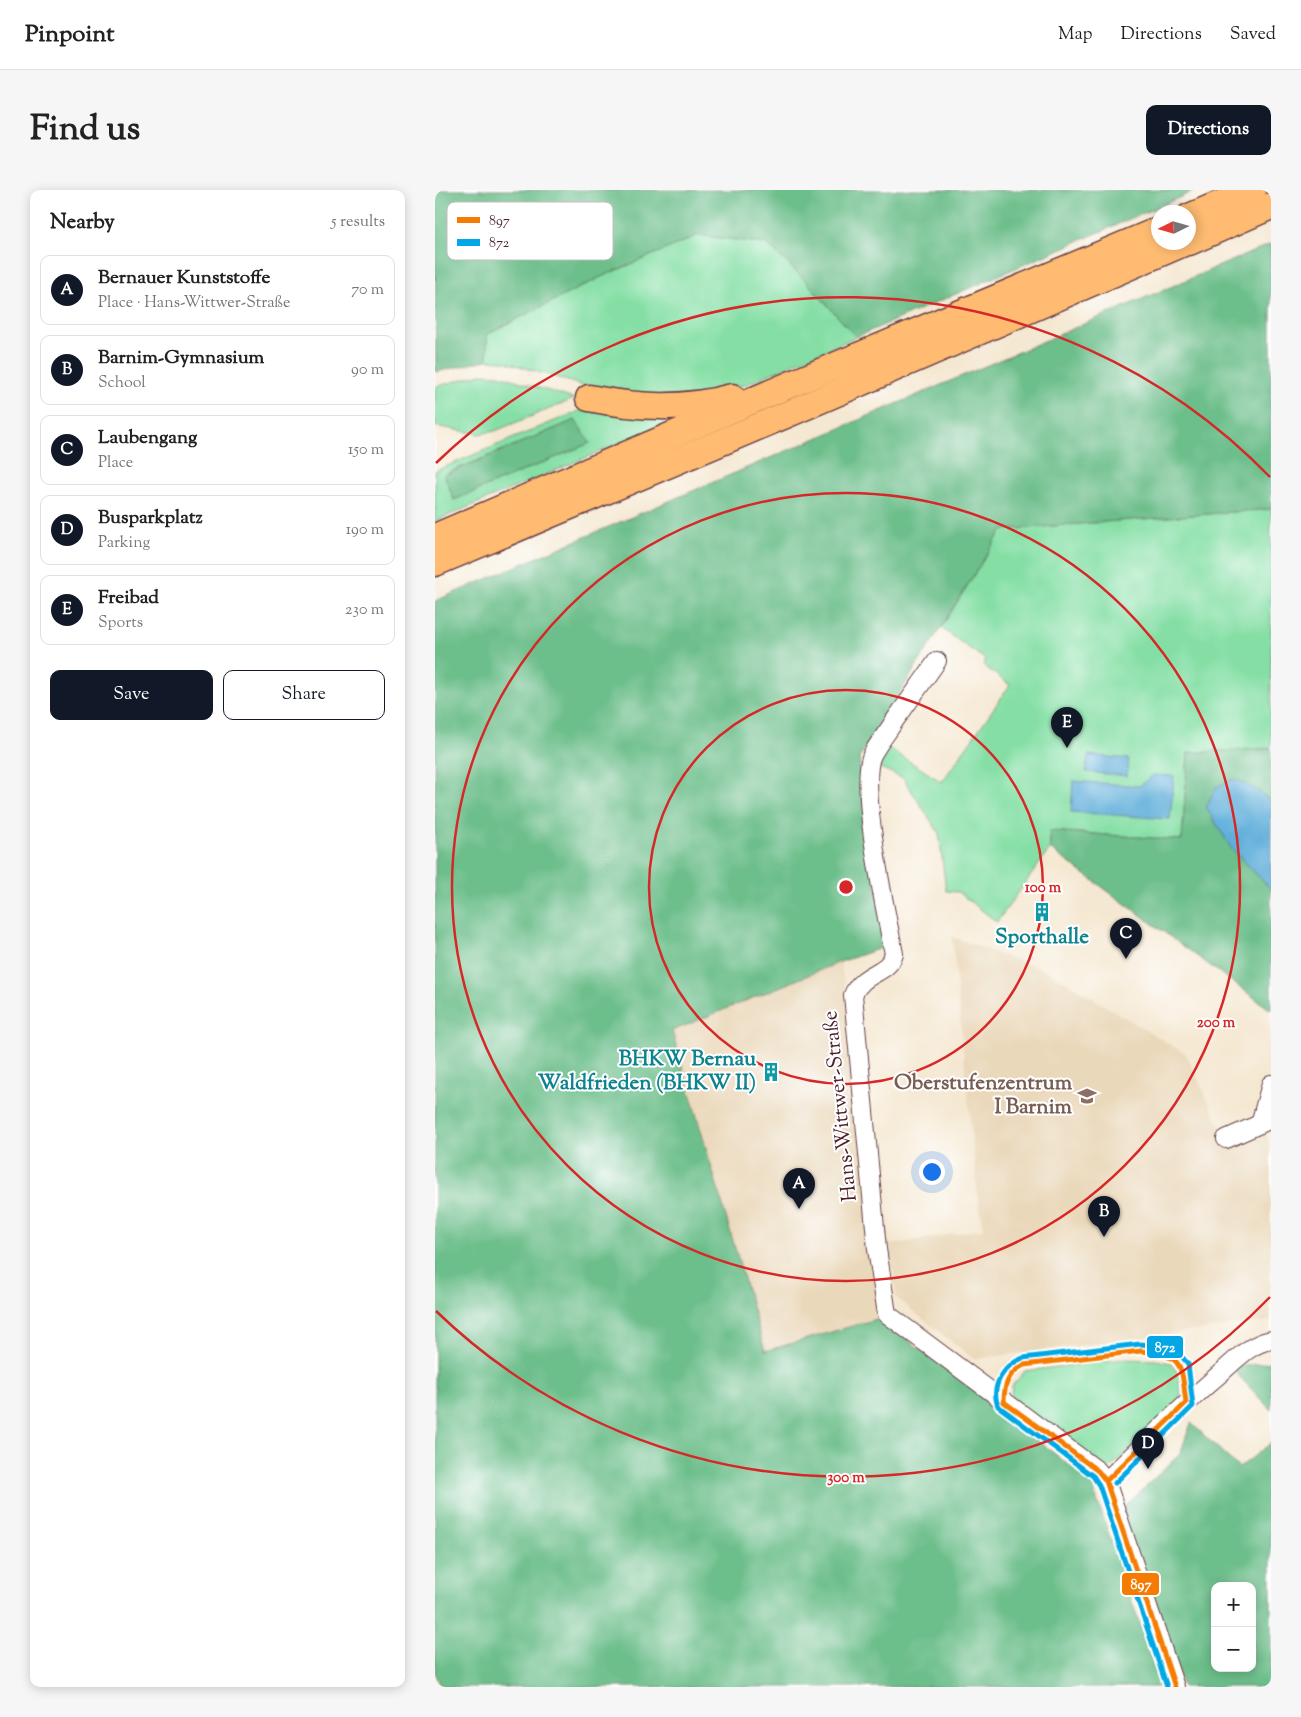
<!DOCTYPE html>
<html lang="en">
<head>
<meta charset="utf-8">
<style>
	:root { --surface:#fff; --page:#f6f6f6; --text:#222; --muted:#767676; --line:#e0e0e0; --accent:#111827 }
	body { margin:0; font-family:"Sorts Mill Goudy",serif; background:var(--page); color:var(--text) }
	.controls { position:absolute; right:15px; bottom:15px; display:grid; overflow:hidden; border-radius:10px; box-shadow:0 2px 12px #0003 }
	.controls button { width:45px; height:45px; display:grid; place-items:center; padding:0; border:0; border-bottom:1px solid var(--line); background:var(--surface); color:var(--text); font:25px sans-serif }
	.compass { position:absolute; left:716px; top:15px; width:45px; height:45px; border-radius:50%; background:var(--surface); box-shadow:0 2px 12px #0003; rotate:265deg }
	.you { position:absolute; left:496px; top:981px; width:18px; height:18px; margin:-12px; border:4px solid #fff; border-radius:50%; background:#1a73e8; box-shadow:0 0 0 8px #1a73e833 }
	.badge { display:grid; place-items:center; width:32px; height:32px; border-radius:50%; background:var(--accent); color:#fff; font-size:16px; font-weight:700 }
	.pin { position:absolute; translate:-50% -41px; filter:drop-shadow(0 1px 2px #0008) }
	.pin::after { content:''; position:absolute; top:26px; width:18px; height:15px; background:inherit; clip-path:polygon(0 0,100% 0,50% 100%) }
	.list { margin:0; padding:0; list-style:none }
	h2 { display:flex; justify-content:space-between; align-items:center; height:65px; margin:0; padding:0 20px; font-size:21px }
	h2 small { font-size:16px; font-weight:400; color:var(--muted) }
	.list li { display:grid; grid-template-columns:32px 1fr auto; gap:15px; align-items:center; box-sizing:border-box; height:70px; margin:0 10px 10px; padding:0 10px; border:1px solid var(--line); border-radius:10px }
	.list b { display:block; font-size:19px; white-space:nowrap }
	.list p { margin:0; font-size:16px; white-space:nowrap; color:var(--muted) }
	.list em { font-size:16px; font-style:normal; color:var(--muted) }
	.actions { display:flex; gap:10px; padding:15px 20px }
	.actions a { flex:1; padding:11px 0; border:1px solid var(--accent); border-radius:10px; text-align:center; font-size:18px; color:var(--accent) }
	.actions .main { background:var(--accent); color:#fff }
	.map { position:relative; flex:none; width:836px; height:1497px; overflow:hidden; border-radius:10px }
	header { display:flex; align-items:center; gap:30px; box-sizing:border-box; height:70px; padding:0 25px; background:var(--surface); border-bottom:1px solid var(--line) }
	header strong { font-size:24px }
	nav { display:flex; gap:28px; margin-inline-start:auto; font-size:18px }
	.intro { display:flex; align-items:center; justify-content:space-between; box-sizing:border-box; height:120px; padding:0 30px }
	h1 { margin:0; font-size:35px }
	.button { padding:12px 22px; border-radius:10px; background:var(--accent); color:#fff; font-size:18px; font-weight:700 }
	main { display:flex; gap:30px; padding:0 30px }
	aside { flex:1; background:var(--surface); border-radius:10px; box-shadow:0 2px 12px #0003 }
	.map>svg:first-child { display:block }
	.built { fill:#ead8ba }
	.green { fill:#85dfa5; stroke:#687f68; fill-rule:evenodd }
	.forest { fill:#6cbe8a; stroke:#5b6e5a; fill-rule:evenodd }
	.water { fill:#61afda; stroke:#566782 }
	.lines { fill:none; stroke-linecap:round; stroke-linejoin:round }
	.minor-casing { stroke:#643d44; stroke-width:20 }
	.highway-casing { stroke:#643d44; stroke-width:29 }
	.minor { stroke:#fff; stroke-width:18 }
	.highway { stroke:#febb71; stroke-width:26 }
	.bus-1-casing { stroke:#fff; stroke-width:9 }
	.bus-2-casing { stroke:#fff; stroke-width:9 }
	.bus-1 { stroke:#f67b02; stroke-width:5 }
	.bus-2 { stroke:#04a7e5; stroke-width:5 }
	.ring { fill:none; stroke:#d62828; stroke-width:2.5 }
	.labels { text-anchor:middle; dominant-baseline:central; stroke-width:4; stroke-linejoin:round; paint-order:stroke }
	.culture-label { font-size:21px; font-weight:bold; fill:#0d838f; stroke:#fff }
	.education-label { font-size:21px; font-weight:bold; fill:#785e54; stroke:#fff; text-anchor:end }
	.street-label { font-size:21px; fill:#4a1f2b; stroke:#fff }
	.key { fill:#fff; stroke:#c9bcbf; stroke-width:1 }
	.key-label { font-size:14px; fill:#4a1f2b }
	.centre { fill:#d62828; stroke:#fff; stroke-width:2.5 }
	.ring-label { font-size:15px; text-anchor:middle; font-weight:bold; fill:#d62828; stroke:#fff; stroke-width:4; stroke-linejoin:round; paint-order:stroke }
	.line-badge { stroke:#fff; stroke-width:2 }
	.badge-label { font-size:14px; text-anchor:middle; font-weight:bold; fill:#fff }
</style>
</head>
<body>
<header>
<strong>Pinpoint</strong>
<nav><a>Map</a><a>Directions</a><a>Saved</a></nav>
</header>
<div class="intro"><h1>Find us</h1><a class="button">Directions</a></div>
<main>
<aside>
<h2>Nearby<small>5 results</small></h2>
<ul class="list">
<li><span class="badge">A</span><div><b>Bernauer Kunststoffe</b><p>Place · Hans-Wittwer-Straße</p></div><em>70 m</em></li>
<li><span class="badge">B</span><div><b>Barnim-Gymnasium</b><p>School</p></div><em>90 m</em></li>
<li><span class="badge">C</span><div><b>Laubengang</b><p>Place</p></div><em>150 m</em></li>
<li><span class="badge">D</span><div><b>Busparkplatz</b><p>Parking</p></div><em>190 m</em></li>
<li><span class="badge">E</span><div><b>Freibad</b><p>Sports</p></div><em>230 m</em></li>
</ul>
<div class="actions"><a class="main">Save</a><a>Share</a></div>
</aside>
<div class="map">
<svg width="836" height="1497" viewBox="0 0 836 1497">
	<rect width="100%" height="100%" fill="#fff"/>
	<filter id="ink" filterUnits="userSpaceOnUse"><feTurbulence type="fractalNoise" baseFrequency=".02" numOctaves="2"/><feDisplacementMap in="SourceGraphic" scale="10" xChannelSelector="R" yChannelSelector="G"/><feConvolveMatrix kernelMatrix="1 2 1 2 8 2 1 2 1" color-interpolation-filters="sRGB"/></filter>
	<filter id="wash" filterUnits="userSpaceOnUse"><feTurbulence type="fractalNoise" baseFrequency=".0096" numOctaves="4" result="noise"/><feDisplacementMap in="SourceGraphic" scale="20" xChannelSelector="R" yChannelSelector="G"/><feGaussianBlur stdDeviation="1.12" result="paint"/><feColorMatrix in="noise" values="0 0 0 0 0 0 0 0 0 0 0 0 0 0 0 0 0 1.4 0 .05"/><feComposite in="paint" operator="in"/></filter>
	<g filter="url(#wash)">
		<rect width="100%" height="100%" fill="#f5e8d2"/>
		<g class="built">
			<polygon points="517,747 612,781 751,864 791,949 828,929 836,967 836,1131 539,1169 461,1108 455,1055 548,1039 543,1008"/>
			<polygon points="405,772 412,805 445,1128 330,1161 237,841"/>
		</g>
		<g class="green">
			<polygon points="264,45 332,54 370,90 421,147 312,194 266,208 165,201 68,171 52,170 52,144 166,87"/>
			<polygon points="46,184 64,185 139,209 60,241 44,244 0,236 0,197"/>
			<path d="M162 219 247 227 0 331V281L146 220ZM140 230 155 253 19 310 10 284Z"/>
			<polygon points="836,319 836,558 753,563 747,650 615,641 615,659 562,732 523,702 511,701 504,643 468,588 443,577 453,558 507,592 575,495 548,475 551,470 506,438 567,340"/>
			<polygon points="689,1169 721,1170 736,1173 744,1185 746,1211 674,1279 576,1208 577,1196 590,1181"/>
		</g>
		<g class="forest">
			<polygon points="0,0 762,0 421,147 370,90 332,54 264,45 166,87 52,144 52,170 1,182"/>
			<polygon points="836,54 836,319 567,340 424,568 433,653 452,756 405,772 237,841 330,1161 445,1128 656,1292 726,1497 6,1497 0,1482 0,411"/>
			<polygon points="140,230 155,253 19,310 9,285"/>
			<polygon points="836,558 836,611 818,598 796,658 836,698 836,820 615,659 615,641 747,650 753,563"/>
			<polygon points="836,1172 836,1220 801,1183 802,1177"/>
			<path d="M756 1233 804 1278 836 1253V1497H748L687 1323 690 1316 745 1264ZM780 1396H817V1478H780Z"/>
		</g>
		<g class="water">
			<polygon points="653,565 694,569 692,586 651,582"/>
			<polygon points="718,585 739,586 735,629 636,622 638,591 705,596"/>
			<polygon points="800,589 818,598 836,611 836,699 796,658 771,617 781,597"/>
		</g>
	</g>
	<g filter="url(#ink)">
		<g class="lines">
			<g class="minor-casing">
				<g id="minor">
					<path d="M502 471C488 491 474 511 460 530 453 542 443 553 437 565 423 595 452 727 459 764 453 785 428 781 418 805L442 1059 452 1124 663 1281 671 1291 740 1497"/>
					<polyline points="825,934 836,894"/>
					<polyline points="791,949 836,929"/>
					<path d="M671 1291C707 1256 742 1221 780 1188 797 1174 813 1154 836 1150"/>
				</g>
			</g>
			<g class="highway-casing">
				<g id="highway">
					<polyline points="754,27 818,0"/>
					<polyline points="754,52 836,16"/>
					<path d="M154 208C203 218 249 220 297 207"/>
					<polyline points="0,347 347,198 724,40"/>
					<polyline points="0,373 360,221 751,52"/>
				</g>
			</g>
			<use href="#minor" class="minor"/>
			<use href="#highway" class="highway"/>
			<g class="bus-1-casing">
				<g id="bus-1">
					<path d="M706 1161C749 1165 746 1174 751 1213L671 1291 663 1281 569 1212C569 1195 573 1183 589 1175Z"/>
					<polyline points="671,1291 740,1497"/>
				</g>
			</g>
			<g class="bus-2-casing">
				<path id="bus-2" d="M680 1293 758 1216 753 1174 743 1162 728 1156 705 1154 588 1168C569 1175 555 1196 563 1216L658 1286 664 1295 732 1497"/>
			</g>
			<use href="#bus-1" class="bus-1"/>
			<use href="#bus-2" class="bus-2"/>
		</g>
	</g>
	<g class="ring">
		<circle cx="411" cy="697" r="197"/>
		<circle cx="411" cy="697" r="394"/>
		<path d="M835 1107A590 590 0 0 1 1 1121M1 273A590 590 0 0 1 835 287"/>
	</g>
	<defs>
		<g id="building-bare" transform="scale(1.5)"><path d="M-4-6H4V6H1V3H-1V6H-4ZM-2.5-4.3h1.7v1.8h-1.7ZM.8-4.3h1.7v1.8H.8ZM-2.5-1h1.7V.8h-1.7ZM.8-1h1.7V.8H.8Z" fill="#0f9aa8" stroke="#fff" stroke-width="2.5" paint-order="stroke"/></g>
		<g id="school-bare" transform="scale(1.5)"><path d="M0-5L7-2L0 1L-7-2ZM-4 1L0 2.5L4 1V4Q0 6-4 4Z" fill="#8d6e63" stroke="#fff" stroke-width="2.5" paint-order="stroke"/></g>
	</defs>
	<g fill-rule="evenodd">
		<use href="#building-bare" x="607" y="722"/>
		<use href="#building-bare" x="336" y="882"/>
		<use href="#school-bare" x="652" y="906"/>
	</g>
	<g class="labels">
		<g class="culture-label">
			<text x="607" y="748">Sporthalle</text>
			<text x="321" y="870" text-anchor="end">BHKW Bernau<tspan x="321" dy="24">Waldfrieden (BHKW II)</tspan></text>
		</g>
		<g class="education-label">
			<text x="637" y="894">Oberstufenzentrum<tspan x="637" dy="24">I Barnim</tspan></text>
		</g>
		<g class="street-label">
			<text transform="translate(406 916) rotate(-96)">Hans-Wittwer-Straße</text>
		</g>
	</g>
	<rect x="12" y="12" width="166" height="58" rx="8" class="key"/>
	<rect x="22" y="27" width="23" height="6" fill="#f67b02"/>
	<rect x="22" y="49" width="23" height="7" fill="#04a7e5"/>
	<g class="key-label">
		<text x="54" y="35">897</text>
		<text x="54" y="57">872</text>
	</g>
	<circle cx="411" cy="697" r="8" class="centre"/>
	<g class="ring-label">
		<text x="608" y="702">100 m</text>
		<text x="781" y="837">200 m</text>
		<text x="411" y="1292">300 m</text>
	</g>
	<g class="line-badge">
		<rect x="711" y="1145" width="38" height="24" rx="5" fill="#04a7e5"/>
		<rect x="686" y="1382" width="39" height="24" rx="5" fill="#f67b02"/>
	</g>
	<g class="badge-label">
		<text x="730" y="1162">872</text>
		<text x="706" y="1399">897</text>
	</g>
</svg>
<div class="controls">
<button>+</button>
<button>−</button>
</div>
<svg class="compass" viewBox="-18 -18 36 36"><path d="M0-13l5 13h-10z" fill="#e53935"/><path d="M0 13l5-13h-10z" fill="#767676"/></svg>
<div class="you"></div>
<div class="pin badge" style="left:364px;top:1019px">A</div>
<div class="pin badge" style="left:669px;top:1047px">B</div>
<div class="pin badge" style="left:691px;top:769px">C</div>
<div class="pin badge" style="left:713px;top:1279px">D</div>
<div class="pin badge" style="left:632px;top:558px">E</div>
</div>
</main>
</body>
</html>
